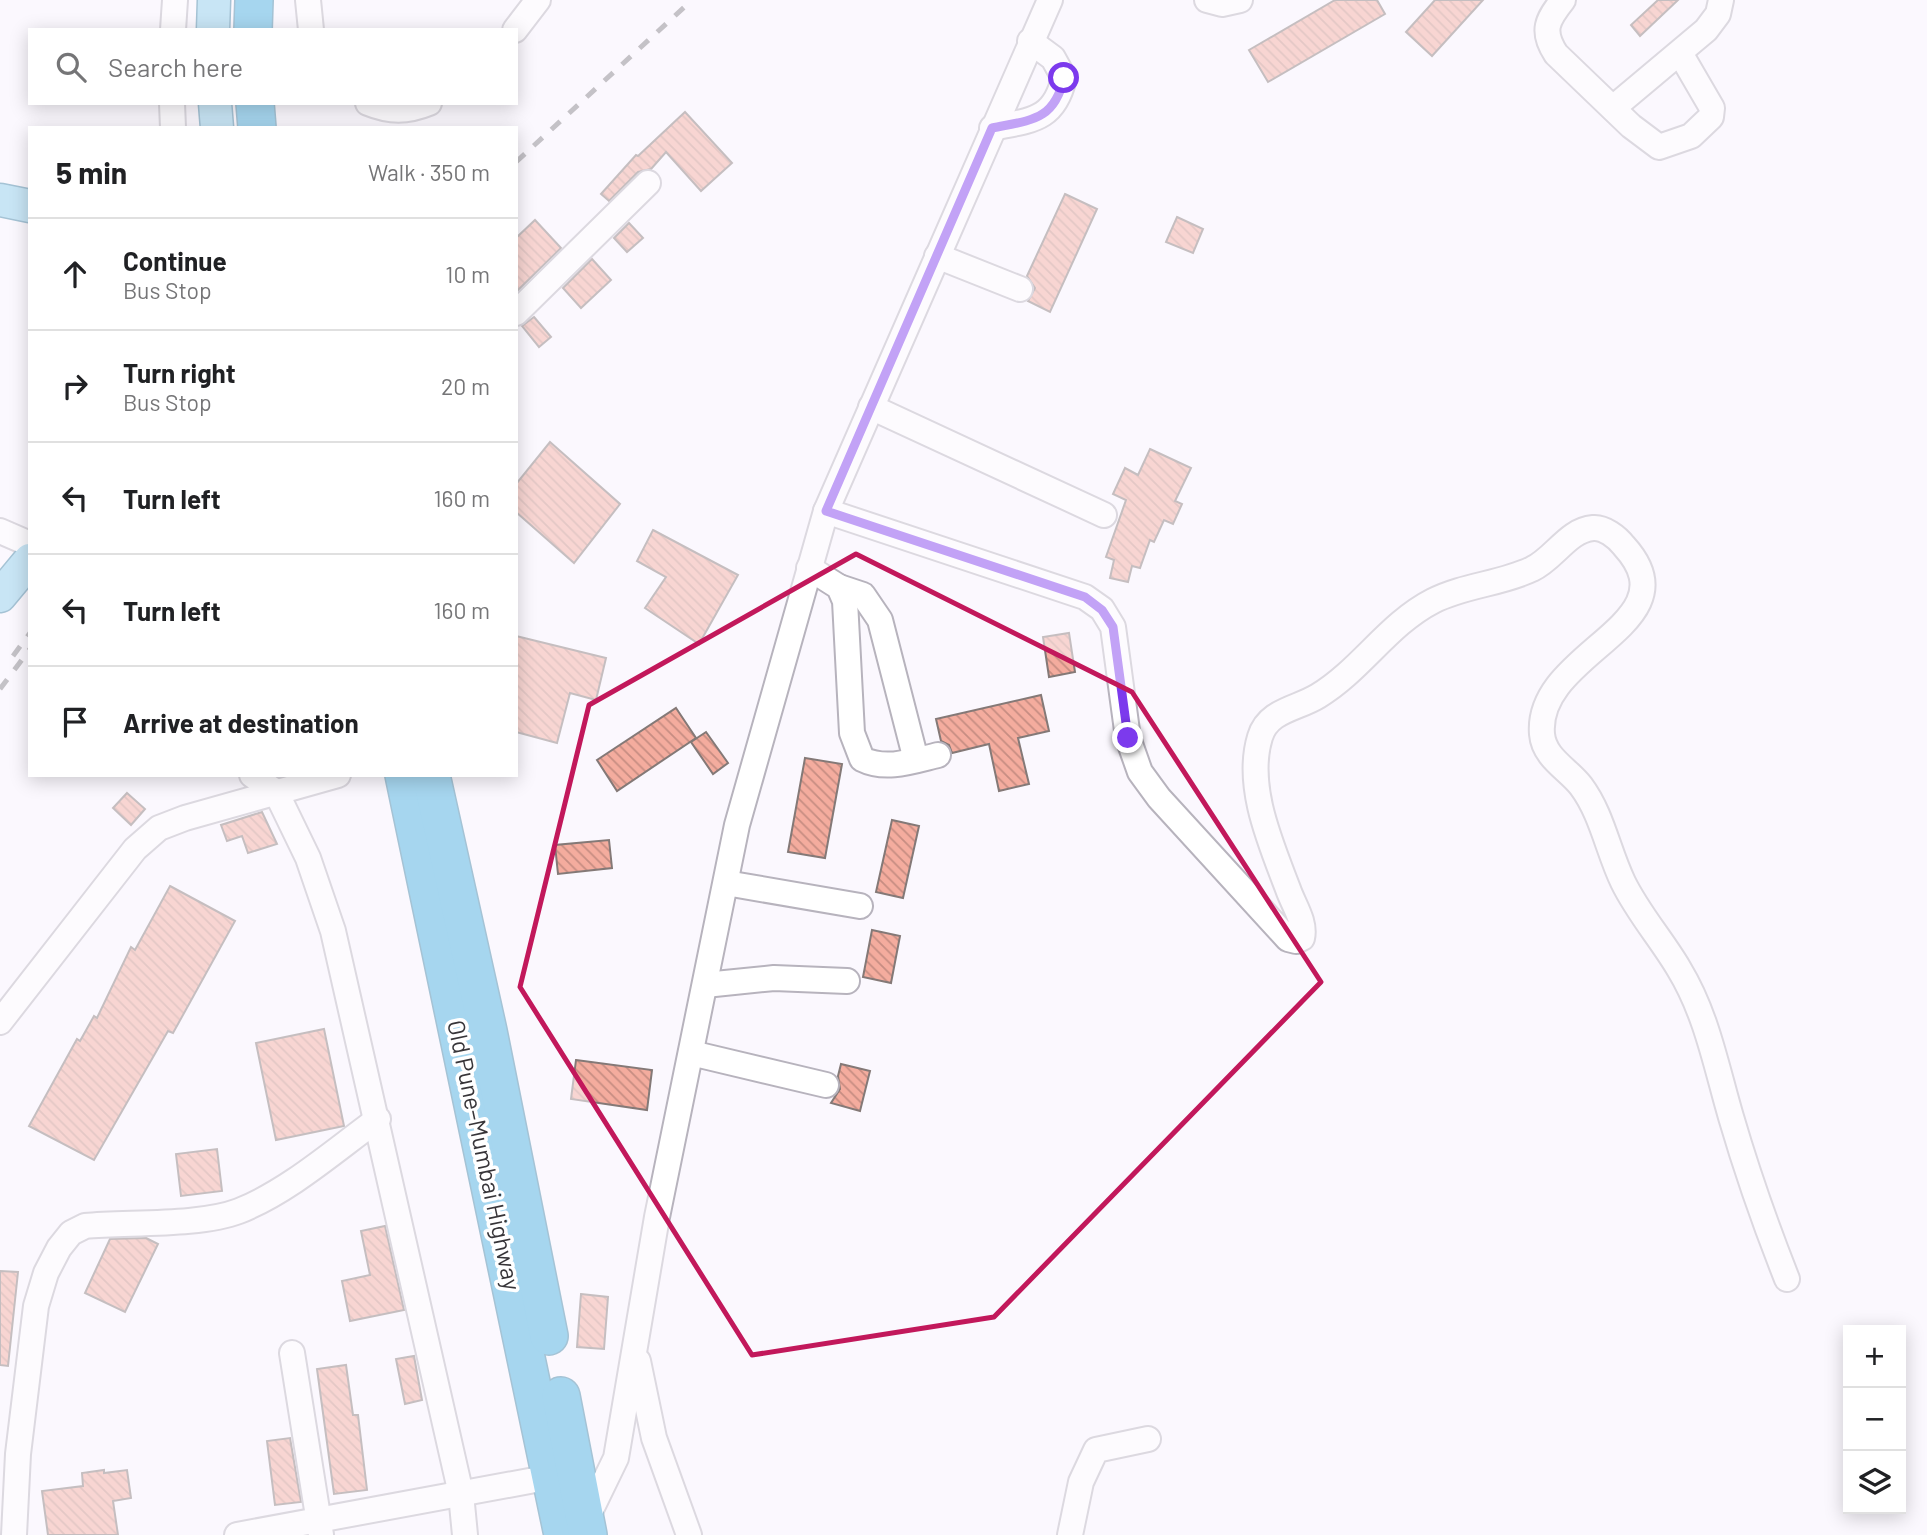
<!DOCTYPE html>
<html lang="en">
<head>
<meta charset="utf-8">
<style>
	:root { --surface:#fff; --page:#f6f6f6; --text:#202124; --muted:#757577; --line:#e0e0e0 }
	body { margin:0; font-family:Barlow,sans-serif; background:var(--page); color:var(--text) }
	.controls { position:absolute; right:21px; bottom:21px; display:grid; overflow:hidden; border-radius:0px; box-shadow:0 4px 18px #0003 }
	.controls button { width:63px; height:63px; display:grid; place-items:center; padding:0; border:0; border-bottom:2px solid var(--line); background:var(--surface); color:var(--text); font:35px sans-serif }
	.stop { position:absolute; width:21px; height:21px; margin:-16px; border:5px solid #7c3aed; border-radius:50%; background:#fff }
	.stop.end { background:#7c3aed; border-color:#fff; box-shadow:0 2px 7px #0008 }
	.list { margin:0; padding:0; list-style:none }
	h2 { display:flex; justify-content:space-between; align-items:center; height:91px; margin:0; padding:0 28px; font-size:30px }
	h2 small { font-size:23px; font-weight:400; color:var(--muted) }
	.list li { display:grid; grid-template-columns:46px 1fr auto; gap:21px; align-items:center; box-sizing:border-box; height:112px; padding:0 28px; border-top:2px solid var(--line) }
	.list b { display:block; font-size:26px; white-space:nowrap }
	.list p { margin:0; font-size:23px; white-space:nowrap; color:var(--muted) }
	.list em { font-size:23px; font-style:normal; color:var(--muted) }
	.icon { flex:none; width:38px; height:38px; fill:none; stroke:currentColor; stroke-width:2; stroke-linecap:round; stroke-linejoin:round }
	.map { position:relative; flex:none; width:1927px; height:1535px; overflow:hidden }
	.search { position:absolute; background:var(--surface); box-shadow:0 4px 18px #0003; left:28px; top:28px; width:490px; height:77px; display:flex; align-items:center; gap:18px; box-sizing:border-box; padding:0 24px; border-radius:0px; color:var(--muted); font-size:26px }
	.panel { position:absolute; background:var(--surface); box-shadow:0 4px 18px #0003; left:28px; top:126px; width:490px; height:651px; border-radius:0px }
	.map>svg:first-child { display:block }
	.building { fill:url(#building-back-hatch); stroke:#847977; stroke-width:2 }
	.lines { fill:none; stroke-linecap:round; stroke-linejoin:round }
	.minor-casing { stroke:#b7b3bd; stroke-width:28 }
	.major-casing { stroke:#3c83a4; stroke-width:35 }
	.highway-casing { stroke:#3c83a4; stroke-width:40 }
	.minor { stroke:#fff; stroke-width:24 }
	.major { stroke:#8bceeb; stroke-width:32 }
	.highway { stroke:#3eadde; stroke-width:37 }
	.rail { stroke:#828085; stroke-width:5; stroke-dasharray:12 12; stroke-linecap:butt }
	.route { stroke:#7c3aed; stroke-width:9 }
	.marked { fill:none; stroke:#c2185b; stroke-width:5; stroke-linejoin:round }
	.labels { text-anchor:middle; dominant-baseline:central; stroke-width:7; stroke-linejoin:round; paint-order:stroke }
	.street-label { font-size:24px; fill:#373539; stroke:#fff }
</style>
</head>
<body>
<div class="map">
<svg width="1927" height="1535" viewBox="0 0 1927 1535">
	<defs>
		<pattern id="building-back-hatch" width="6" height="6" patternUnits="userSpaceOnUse" patternTransform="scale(1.75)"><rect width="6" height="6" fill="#f4ac9e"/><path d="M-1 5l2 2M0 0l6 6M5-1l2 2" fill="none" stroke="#c68d82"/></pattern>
	</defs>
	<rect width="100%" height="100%" fill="#fbf8fe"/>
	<g class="building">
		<polygon points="1335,0 1377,0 1385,14 1268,82 1249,50"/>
		<polygon points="1435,0 1483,0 1432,56 1406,32"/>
		<polygon points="1658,0 1678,0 1640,36 1631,25"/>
		<polygon points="685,112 732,163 701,191 666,152 651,169 638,172 609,201 601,194 636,155 638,156"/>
		<polygon points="1065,194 1097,209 1050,312 1028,301 1035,288 1027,276"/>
		<polygon points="1177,217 1203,229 1193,253 1166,242"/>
		<polygon points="535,220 561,248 516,292 516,238"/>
		<polygon points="629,223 643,238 627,252 614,238"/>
		<polygon points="592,259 611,280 581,308 563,288"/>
		<polygon points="534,317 551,337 539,347 522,326"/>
		<polygon points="550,442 620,504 574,563 516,512 516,484"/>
		<polygon points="1150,449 1191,468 1175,501 1182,504 1173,524 1164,520 1154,542 1150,540 1140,568 1132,566 1128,582 1110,578 1114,560 1106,557 1126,500 1113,494 1125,468 1138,475"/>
		<polygon points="653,530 738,575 699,644 645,608 666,577 637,561"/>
		<polygon points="1069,633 1075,672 1049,677 1043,637"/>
		<polygon points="516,636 606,658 596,700 570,693 557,743 516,732"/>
		<polygon points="1041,695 1049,731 1018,738 1029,784 999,791 989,744 952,753 949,745 941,741 936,719"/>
		<polygon points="676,708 696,738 617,791 597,760"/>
		<polygon points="706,732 728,763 713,774 691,742"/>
		<polygon points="805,758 842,764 825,858 788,852"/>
		<polygon points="127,793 145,809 131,825 113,808"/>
		<polygon points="262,812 277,844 248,853 242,836 227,841 221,825"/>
		<polygon points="892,820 919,826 903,898 876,892"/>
		<polygon points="609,840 612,868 558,874 555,845"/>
		<polygon points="170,886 235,921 173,1033 168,1031 94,1160 29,1126 77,1039 80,1041 94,1016 97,1018 131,947 135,950"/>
		<polygon points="872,930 900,936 891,983 863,977"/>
		<polygon points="324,1029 344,1126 276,1140 256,1043"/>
		<polygon points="576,1060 652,1070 647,1110 571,1099"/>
		<polygon points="841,1064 870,1071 860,1111 831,1103 840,1089 838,1076"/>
		<polygon points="217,1149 222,1191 181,1196 176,1154"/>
		<polygon points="385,1226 404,1310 350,1321 342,1281 370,1275 361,1231"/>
		<polygon points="146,1238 158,1244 125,1312 85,1293 110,1239"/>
		<polygon points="0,1271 18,1272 8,1366 0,1365"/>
		<polygon points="581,1294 608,1297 604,1349 577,1347"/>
		<polygon points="414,1356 422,1400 405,1404 396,1359"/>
		<polygon points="346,1365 353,1415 358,1415 367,1490 334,1494 317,1369"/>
		<polygon points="290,1438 301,1502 275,1505 267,1441"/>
		<polygon points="104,1470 104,1473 127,1470 131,1498 113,1501 118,1535 48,1535 42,1491 83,1486 82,1473"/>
	</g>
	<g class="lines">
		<g class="minor-casing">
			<g id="minor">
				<polyline points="308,0 311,30"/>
				<polyline points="1207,0 1222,4 1240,0"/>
				<path d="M1563 0C1547 20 1541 31 1556 54L1631 126 1659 147 1691 136 1711 117 1712 108 1680 53"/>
				<polyline points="173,30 175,0"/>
				<polyline points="515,30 538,0"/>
				<polyline points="172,103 173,128"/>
				<path d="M368 103C390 112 407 112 429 103"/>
				<polyline points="1613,108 1706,30 1718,14 1721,0"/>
				<path d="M992 128C1031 120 1054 121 1064 78L1053 58 1030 41"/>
				<polyline points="937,256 1020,289"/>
				<polyline points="516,313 648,183"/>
				<polyline points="871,407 1104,515"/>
				<path d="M826 511 1085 597 1102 609 1113 627 1128 738 1140 772 1159 798 1288 939 1296 941 1302 938C1306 922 1293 904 1288 889 1271 844 1245 786 1260 737 1268 710 1297 709 1318 696 1361 670 1388 624 1433 601 1464 585 1501 584 1532 569 1554 559 1568 530 1593 528 1604 527 1617 537 1624 546 1696 625 1535 651 1542 734 1544 758 1568 769 1581 786 1602 814 1608 851 1623 882 1638 913 1662 940 1679 969 1707 1015 1716 1066 1731 1117 1747 1172 1766 1226 1787 1279"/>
				<polyline points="0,531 30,544"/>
				<path d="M809 568 839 587 845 601 852 733 862 759C886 771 913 761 938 755"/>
				<polyline points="839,587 863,595 880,620 916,760"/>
				<polyline points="252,775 276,792 308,858 333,931 461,1494 465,1535"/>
				<polyline points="726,883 860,906"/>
				<polyline points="705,985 774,978 847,981"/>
				<polyline points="0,1022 135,849 159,828 185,818 338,775"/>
				<polyline points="691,1053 826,1085"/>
				<polyline points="292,1353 321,1535"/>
				<polyline points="638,1361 654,1438 689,1535"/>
				<polyline points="584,1524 616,1458 657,1217 737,825 826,511 1050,0"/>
				<path d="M14 1535 18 1454 36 1306 46 1273 59 1248 71 1233 85 1226C129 1222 200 1226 239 1211 289 1191 334 1151 378 1119"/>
				<polyline points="237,1535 551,1477"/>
				<polyline points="1070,1535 1081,1482 1096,1450 1148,1439"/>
			</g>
		</g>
		<g class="major-casing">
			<g id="major">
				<polyline points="213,30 214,0"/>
				<polyline points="215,103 217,128"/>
				<polyline points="0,200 30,206"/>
				<polyline points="0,596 30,560"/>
			</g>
		</g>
		<g class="highway-casing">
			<g id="highway">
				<polyline points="253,30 254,0"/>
				<polyline points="255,103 257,128"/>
				<polyline points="404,775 563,1535"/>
				<polyline points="431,775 488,1031 549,1336"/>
				<polyline points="561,1396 588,1535"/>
			</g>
		</g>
		<use href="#minor" class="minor"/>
		<use href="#major" class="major"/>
		<use href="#highway" class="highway"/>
		<g class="rail">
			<polyline points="516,162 692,0"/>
			<polyline points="13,656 30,633"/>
			<polyline points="0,689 30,649"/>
		</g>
	</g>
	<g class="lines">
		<path class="route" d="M1064 78C1054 121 1031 120 992 128L826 511 1085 597 1102 610 1113 627 1128 738"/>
	</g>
	<path d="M0 0H1927V1535H0ZM856 554 1132 692 1321 982 994 1317 752 1355 520 987 589 705Z" fill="#fbf8fe" fill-opacity=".55" fill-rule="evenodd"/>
	<path class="marked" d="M856 554 1132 692 1321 982 994 1317 752 1355 520 987 589 705Z"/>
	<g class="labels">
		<g class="street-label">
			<text transform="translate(485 1155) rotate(78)">Old Pune–Mumbai Highway</text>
		</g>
	</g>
</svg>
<div class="controls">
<button>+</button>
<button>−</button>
<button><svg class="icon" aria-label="layers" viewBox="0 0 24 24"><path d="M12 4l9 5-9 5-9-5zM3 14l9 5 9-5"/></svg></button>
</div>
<div class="stop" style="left:1064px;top:78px"></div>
<div class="stop end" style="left:1128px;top:738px"></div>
<div class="search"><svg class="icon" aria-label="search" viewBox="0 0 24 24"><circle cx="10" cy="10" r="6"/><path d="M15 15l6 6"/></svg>Search here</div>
<section class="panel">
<h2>5 min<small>Walk · 350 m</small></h2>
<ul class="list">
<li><svg class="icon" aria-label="ahead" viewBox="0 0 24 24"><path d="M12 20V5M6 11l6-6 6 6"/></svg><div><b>Continue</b><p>Bus Stop</p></div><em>10 m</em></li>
<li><svg class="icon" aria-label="right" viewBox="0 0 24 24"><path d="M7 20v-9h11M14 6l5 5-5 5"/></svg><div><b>Turn right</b><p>Bus Stop</p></div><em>20 m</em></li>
<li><svg class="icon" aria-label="left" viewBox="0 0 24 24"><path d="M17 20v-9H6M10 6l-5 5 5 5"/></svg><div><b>Turn left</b></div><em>160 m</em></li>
<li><svg class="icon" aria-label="left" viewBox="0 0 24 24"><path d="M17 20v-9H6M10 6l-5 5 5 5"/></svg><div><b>Turn left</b></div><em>160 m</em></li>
<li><svg class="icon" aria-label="arrive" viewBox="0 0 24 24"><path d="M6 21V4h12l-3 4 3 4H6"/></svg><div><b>Arrive at destination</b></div></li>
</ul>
</section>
</div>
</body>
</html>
